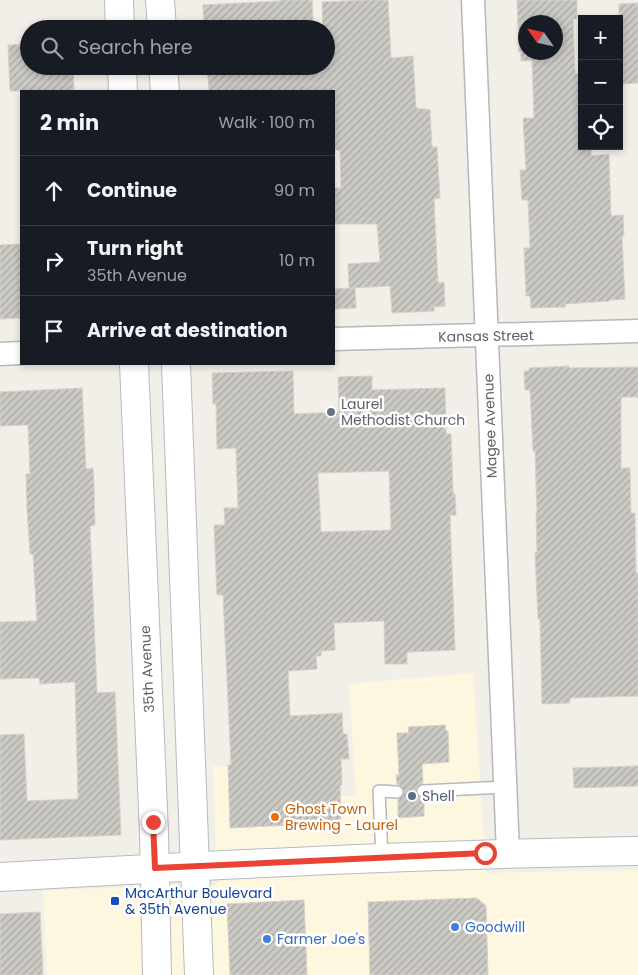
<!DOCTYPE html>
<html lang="en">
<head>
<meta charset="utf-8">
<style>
	:root { --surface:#171b24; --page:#242831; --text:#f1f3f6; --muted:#9ea1a6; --line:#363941 }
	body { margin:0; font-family:Poppins,sans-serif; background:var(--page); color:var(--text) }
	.controls { position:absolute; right:15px; top:15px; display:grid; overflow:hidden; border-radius:0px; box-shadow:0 2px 8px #0003 }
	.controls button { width:45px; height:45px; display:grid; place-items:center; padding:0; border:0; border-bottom:1px solid var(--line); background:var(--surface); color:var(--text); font:25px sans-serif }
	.compass { position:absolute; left:518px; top:15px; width:45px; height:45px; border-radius:50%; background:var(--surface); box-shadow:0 2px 8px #0003; rotate:304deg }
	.stop { position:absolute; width:15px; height:15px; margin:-11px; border:4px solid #ea4335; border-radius:50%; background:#fff }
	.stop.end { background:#ea4335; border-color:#fff; box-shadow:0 1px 5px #0008 }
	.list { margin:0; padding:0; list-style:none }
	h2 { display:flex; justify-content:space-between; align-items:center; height:65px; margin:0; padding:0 20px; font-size:21px }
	h2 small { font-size:16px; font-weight:400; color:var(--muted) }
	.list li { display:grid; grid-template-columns:32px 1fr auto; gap:15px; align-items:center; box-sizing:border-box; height:70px; padding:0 20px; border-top:1px solid var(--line) }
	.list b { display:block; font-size:19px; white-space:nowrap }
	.list p { margin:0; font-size:16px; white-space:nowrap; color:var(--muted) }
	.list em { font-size:16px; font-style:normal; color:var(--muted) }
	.icon { flex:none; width:28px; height:28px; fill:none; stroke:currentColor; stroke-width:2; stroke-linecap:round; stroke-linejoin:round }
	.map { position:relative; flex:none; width:638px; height:975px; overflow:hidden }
	.search { position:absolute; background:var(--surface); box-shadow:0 2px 8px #0003; left:20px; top:20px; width:315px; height:55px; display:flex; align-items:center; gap:12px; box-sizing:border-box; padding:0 18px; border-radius:28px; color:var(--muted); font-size:19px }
	.panel { position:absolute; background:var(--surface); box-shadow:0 2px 8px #0003; left:20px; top:90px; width:315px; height:275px; border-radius:0px }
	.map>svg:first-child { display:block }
	.commercial { fill:#fef7e0 }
	.building { fill:url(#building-hatch); stroke:#d6d1c6; fill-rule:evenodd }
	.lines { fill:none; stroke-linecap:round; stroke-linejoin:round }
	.service-casing { stroke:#b5b8bc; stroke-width:14 }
	.minor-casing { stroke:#b5b8bc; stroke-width:25 }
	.secondary-casing { stroke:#b6babf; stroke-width:30 }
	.service { stroke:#fff; stroke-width:11 }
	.minor { stroke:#fff; stroke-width:22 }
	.secondary { stroke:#fff; stroke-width:28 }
	.route { stroke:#ea4335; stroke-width:6 }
	.worship-dot { fill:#6b7280; stroke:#fff; stroke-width:2 }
	.service-dot { fill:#5c6f8a; stroke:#fff; stroke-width:2 }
	.food-dot { fill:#e8710a; stroke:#fff; stroke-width:2 }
	.transit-dot { fill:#1a4fb4; stroke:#fff; stroke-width:2 }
	.shop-dot { fill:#3f7fe0; stroke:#fff; stroke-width:2 }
	.labels { text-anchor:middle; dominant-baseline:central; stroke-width:5; stroke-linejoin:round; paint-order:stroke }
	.street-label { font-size:14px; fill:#5f6368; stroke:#fff }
	.worship-label { font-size:14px; fill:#5b616d; stroke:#fff; text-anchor:start }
	.service-label { font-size:14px; fill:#4e5e75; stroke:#fff; text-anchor:start }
	.food-label { font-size:14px; fill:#c56008; stroke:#fff; text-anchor:start }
	.transit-label { font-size:14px; fill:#164399; stroke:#fff; text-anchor:start }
	.shop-label { font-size:14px; fill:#366cbe; stroke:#fff; text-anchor:start }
</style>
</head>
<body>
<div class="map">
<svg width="638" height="975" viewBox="0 0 638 975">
	<defs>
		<pattern id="building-hatch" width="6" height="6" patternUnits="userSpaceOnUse" patternTransform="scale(1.25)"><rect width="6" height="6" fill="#cccac5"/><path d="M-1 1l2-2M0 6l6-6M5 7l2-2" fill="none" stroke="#a9a8a4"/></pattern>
	</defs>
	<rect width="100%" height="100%" fill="#f1efe8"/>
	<polygon class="commercial" points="473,673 486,873 638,870 638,975 47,975 43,890 217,885 213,766 291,767 294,795 356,796 349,684"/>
	<g class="building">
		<polygon points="280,0 312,0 313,20 277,22 278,29 204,29 203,5 280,1"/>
		<polygon points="366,0 388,0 391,58 413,56 416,108 430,110 432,147 437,147 440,198 434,199 438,283 444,282 445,306 434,307 434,311 392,313 390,286 349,288 348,264 380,262 377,224 334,224 334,188 341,188 340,150 334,150 334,91 209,91 207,66 326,66 326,29 323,29 322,2"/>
		<path d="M517 0H577V19H573L575 74 582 73V146H591V156L609 154 611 216 623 215 624 236H622L625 299 610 300V301L565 304V307L531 308 530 296H526L524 248H530L528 200H522L520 170H526L523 118H534L532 60 521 61V51L519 52ZM526 22H556V52H526Z"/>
		<polygon points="638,3 638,83 619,84 619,4"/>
		<polygon points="29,44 29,66 73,66 74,91 10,91 8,45"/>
		<polygon points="21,244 21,318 0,319 0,245"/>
		<polygon points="355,288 356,308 334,309 334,289"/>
		<polygon points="569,366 569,368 638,367 638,397 622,397 621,399 621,468 630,468 631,513 635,513 636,573 638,573 638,696 570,698 570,703 542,704 540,619 538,619 535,553 537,552 536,513 537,513 535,451 533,451 530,390 525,390 524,371 529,371 529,368"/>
		<path d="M293 371 294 414 339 412 338 377 372 376V390L445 388 446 434H451L453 494H455L456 515H450L455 650 407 652V664H385L384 621 334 623 335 650 321 651V656H316L317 669 288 671 290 716 342 713 343 734H347L349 759H341L342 785H340L341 825 314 826V824L230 828 228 765H231L223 595H217L214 525H225L224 508H238L236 448 217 449 216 404H213L212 373ZM389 471 391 530 321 532 318 473Z"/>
		<polygon points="82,388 86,469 93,468 94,486 95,525 90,526 97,693 115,692 121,835 0,840 0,735 24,734 27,801 78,799 75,682 40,684 39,678 0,679 0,622 37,621 33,554 30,554 27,509 26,474 30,474 28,425 0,426 0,392"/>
		<polygon points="445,725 446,731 448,731 449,762 422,764 423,783 416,788 417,795 424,798 424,816 398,818 398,799 403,796 404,792 401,786 397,784 396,775 399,775 397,733 409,733 408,727"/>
		<polygon points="638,766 638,786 574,788 573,768"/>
		<polygon points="477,898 486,906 488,975 370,975 368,902"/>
		<polygon points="304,900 307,975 230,975 227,904"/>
		<polygon points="40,912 43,975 0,975 0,914"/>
	</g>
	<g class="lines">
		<g class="service-casing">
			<g id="service">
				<polyline points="423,791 505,787"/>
				<polyline points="382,858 379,791 397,792"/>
			</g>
		</g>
		<g class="minor-casing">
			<g id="minor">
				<polyline points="473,0 508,853"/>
				<polyline points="334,339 638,331"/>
				<polyline points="0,354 21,353"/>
			</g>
		</g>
		<g class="secondary-casing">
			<g id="secondary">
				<polyline points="119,0 120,29"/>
				<polyline points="160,0 162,29"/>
				<polyline points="122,66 123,91"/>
				<polyline points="163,66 165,91"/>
				<polyline points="134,364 154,833 157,975"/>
				<polyline points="176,364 199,975"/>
				<path d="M0 877C213 865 425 854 638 851"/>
			</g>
		</g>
		<use href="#service" class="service"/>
		<use href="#minor" class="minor"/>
		<use href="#secondary" class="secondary"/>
	</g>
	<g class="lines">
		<polyline class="route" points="153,822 155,868 485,853"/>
	</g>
	<circle class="worship-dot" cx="331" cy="412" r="5"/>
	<circle class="service-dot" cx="412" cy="796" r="5"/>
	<circle class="food-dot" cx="275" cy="817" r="5"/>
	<rect class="transit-dot" x="110" y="896" width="10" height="10" rx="2.5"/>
	<g class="shop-dot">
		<circle cx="455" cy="927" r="5"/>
		<circle cx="267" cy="939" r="5"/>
	</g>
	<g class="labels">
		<g class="street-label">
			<text transform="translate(486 336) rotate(-1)">Kansas Street</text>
			<text transform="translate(490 426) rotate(-92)">Magee Avenue</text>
			<text transform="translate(147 669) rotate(-93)">35th Avenue</text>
		</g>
		<g class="worship-label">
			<text x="341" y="404">Laurel<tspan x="341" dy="16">Methodist Church</tspan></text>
		</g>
		<g class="service-label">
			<text x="422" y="796">Shell</text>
		</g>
		<g class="food-label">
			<text x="285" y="809">Ghost Town<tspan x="285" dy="16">Brewing - Laurel</tspan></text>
		</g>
		<g class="transit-label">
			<text x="125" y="893">MacArthur Boulevard<tspan x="125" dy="16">&amp; 35th Avenue</tspan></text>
		</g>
		<g class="shop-label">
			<text x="465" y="927">Goodwill</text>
			<text x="277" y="939">Farmer Joe's</text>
		</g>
	</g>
</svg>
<div class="controls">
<button>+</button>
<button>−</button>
<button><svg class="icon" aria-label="locate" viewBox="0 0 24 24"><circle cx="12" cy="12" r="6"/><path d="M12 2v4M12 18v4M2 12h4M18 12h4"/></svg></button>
</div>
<svg class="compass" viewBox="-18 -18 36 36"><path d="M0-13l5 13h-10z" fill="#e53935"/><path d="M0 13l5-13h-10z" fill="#9ea1a6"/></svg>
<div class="stop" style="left:485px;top:853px"></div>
<div class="stop end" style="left:153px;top:822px"></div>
<div class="search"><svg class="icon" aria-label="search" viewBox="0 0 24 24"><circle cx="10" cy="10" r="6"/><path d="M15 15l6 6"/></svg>Search here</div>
<section class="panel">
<h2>2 min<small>Walk · 100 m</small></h2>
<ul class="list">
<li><svg class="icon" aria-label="ahead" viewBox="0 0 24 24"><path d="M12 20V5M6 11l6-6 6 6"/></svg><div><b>Continue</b></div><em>90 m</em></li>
<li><svg class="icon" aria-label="right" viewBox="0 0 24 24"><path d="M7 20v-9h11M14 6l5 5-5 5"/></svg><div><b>Turn right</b><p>35th Avenue</p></div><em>10 m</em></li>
<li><svg class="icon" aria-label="arrive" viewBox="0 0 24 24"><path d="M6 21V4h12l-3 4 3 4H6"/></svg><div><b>Arrive at destination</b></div></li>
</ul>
</section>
</div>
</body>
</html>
